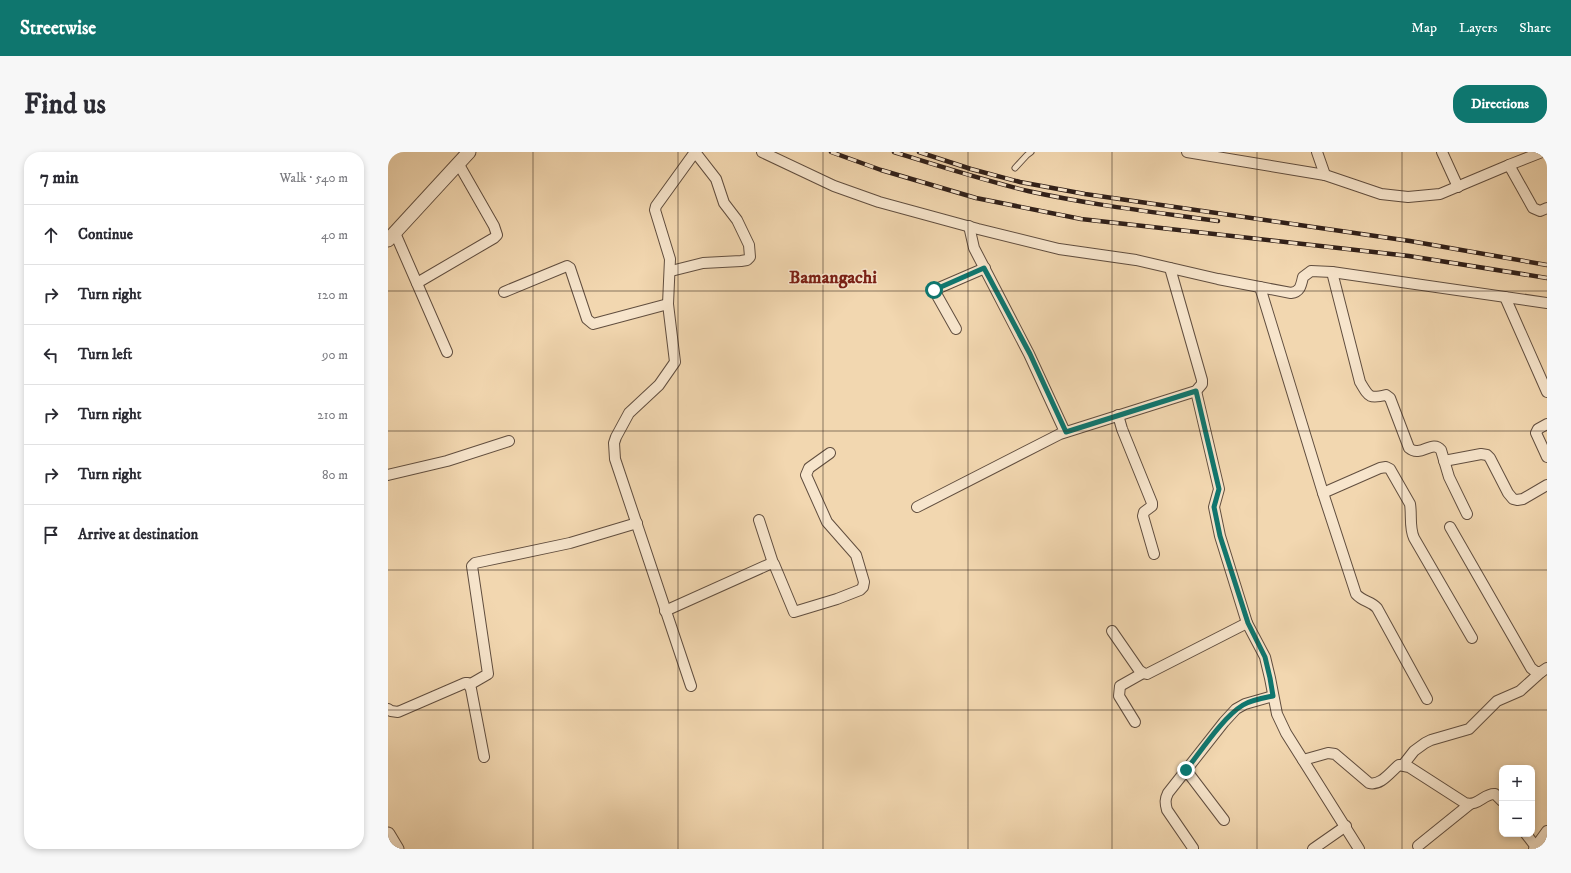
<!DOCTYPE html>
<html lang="en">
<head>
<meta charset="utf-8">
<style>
	:root { --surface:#fff; --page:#f7f7f7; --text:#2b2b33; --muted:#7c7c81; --line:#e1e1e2; --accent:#0f766e }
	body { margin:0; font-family:"IM FELL DW Pica",serif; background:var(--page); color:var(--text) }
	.controls { position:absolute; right:12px; bottom:12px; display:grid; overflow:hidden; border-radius:8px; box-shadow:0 2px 6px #0003 }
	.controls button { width:36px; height:36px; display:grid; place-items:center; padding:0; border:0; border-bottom:1px solid var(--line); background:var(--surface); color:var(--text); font:20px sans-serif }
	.stop { position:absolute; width:12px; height:12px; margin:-9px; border:3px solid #0f766e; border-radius:50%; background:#fff }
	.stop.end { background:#0f766e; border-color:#fff; box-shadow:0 1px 4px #0008 }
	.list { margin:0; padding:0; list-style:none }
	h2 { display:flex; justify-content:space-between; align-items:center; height:52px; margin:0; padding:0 16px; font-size:17px }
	h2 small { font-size:13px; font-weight:400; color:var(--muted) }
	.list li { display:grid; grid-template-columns:26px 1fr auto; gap:12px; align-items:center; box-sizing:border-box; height:60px; padding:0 16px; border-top:1px solid var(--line) }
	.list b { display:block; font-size:15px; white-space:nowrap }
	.list em { font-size:13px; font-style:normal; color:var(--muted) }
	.icon { flex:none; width:22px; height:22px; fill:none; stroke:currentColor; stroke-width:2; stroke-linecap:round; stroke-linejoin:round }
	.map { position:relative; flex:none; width:1159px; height:697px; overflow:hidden; border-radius:16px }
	header { display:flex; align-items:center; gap:24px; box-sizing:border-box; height:56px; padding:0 20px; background:var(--accent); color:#fff }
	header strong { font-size:19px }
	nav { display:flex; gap:22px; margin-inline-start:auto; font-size:14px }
	.intro { display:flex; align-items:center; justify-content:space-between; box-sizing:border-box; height:96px; padding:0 24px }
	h1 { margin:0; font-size:28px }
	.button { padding:10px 18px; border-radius:16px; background:var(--accent); color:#fff; font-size:14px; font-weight:700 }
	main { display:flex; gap:24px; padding:0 24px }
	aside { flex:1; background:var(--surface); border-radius:16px; box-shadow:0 2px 6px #0003 }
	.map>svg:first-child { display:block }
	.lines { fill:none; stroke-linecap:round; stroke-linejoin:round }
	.service-casing { stroke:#614e3f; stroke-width:7 }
	.minor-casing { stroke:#614e3f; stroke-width:12 }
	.tertiary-casing { stroke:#614e3f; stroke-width:15 }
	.service { stroke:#f7e5cc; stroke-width:5 }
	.minor { stroke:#f7e5cc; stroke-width:10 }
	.tertiary { stroke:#f7e5cc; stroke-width:13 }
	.rail-casing { stroke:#312019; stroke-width:4.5 }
	.rail { stroke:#f7e5cc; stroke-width:3; stroke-dasharray:9; stroke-linecap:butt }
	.route { stroke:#0f766e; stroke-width:5 }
	.grid { fill:none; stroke:#312019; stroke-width:1; stroke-opacity:0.55 }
	.labels { text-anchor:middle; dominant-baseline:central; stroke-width:3; stroke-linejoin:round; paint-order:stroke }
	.district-label { font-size:18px; font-weight:bold; fill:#7a1f14; stroke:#f7e5cc }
</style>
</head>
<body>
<header>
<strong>Streetwise</strong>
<nav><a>Map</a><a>Layers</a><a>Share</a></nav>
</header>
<div class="intro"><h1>Find us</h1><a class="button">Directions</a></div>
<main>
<aside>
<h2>7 min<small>Walk · 540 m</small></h2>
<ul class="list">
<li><svg class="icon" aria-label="ahead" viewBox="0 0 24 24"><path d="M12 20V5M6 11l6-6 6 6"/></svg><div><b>Continue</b></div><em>40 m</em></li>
<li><svg class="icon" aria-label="right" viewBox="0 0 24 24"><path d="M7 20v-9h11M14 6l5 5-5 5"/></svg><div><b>Turn right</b></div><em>120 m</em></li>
<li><svg class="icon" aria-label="left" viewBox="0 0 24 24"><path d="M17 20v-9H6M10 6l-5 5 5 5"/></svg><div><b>Turn left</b></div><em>90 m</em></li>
<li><svg class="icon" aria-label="right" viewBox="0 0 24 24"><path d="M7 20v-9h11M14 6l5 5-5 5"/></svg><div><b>Turn right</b></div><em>210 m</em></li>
<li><svg class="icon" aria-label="right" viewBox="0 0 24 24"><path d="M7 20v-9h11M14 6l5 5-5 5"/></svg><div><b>Turn right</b></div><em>80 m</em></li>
<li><svg class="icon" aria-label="arrive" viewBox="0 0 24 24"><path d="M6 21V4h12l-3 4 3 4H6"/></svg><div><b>Arrive at destination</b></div></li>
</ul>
</aside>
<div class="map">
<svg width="1159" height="697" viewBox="0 0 1159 697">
	<rect width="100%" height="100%" fill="#f2d7b0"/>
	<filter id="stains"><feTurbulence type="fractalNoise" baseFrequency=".005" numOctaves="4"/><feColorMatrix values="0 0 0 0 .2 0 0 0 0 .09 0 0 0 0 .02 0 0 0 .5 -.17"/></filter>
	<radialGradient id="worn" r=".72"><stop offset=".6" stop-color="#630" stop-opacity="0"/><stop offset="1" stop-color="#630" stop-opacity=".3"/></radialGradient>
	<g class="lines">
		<g class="service-casing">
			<polyline id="service" points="627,16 639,3 643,0"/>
		</g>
		<g class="minor-casing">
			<g id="minor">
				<path d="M374 0 446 34 491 50 590 77 671 97 748 108 830 127 903 141C912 140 913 134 915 125L923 119 944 120 1159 151"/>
				<polyline points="799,0 937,23 993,42 1020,45 1052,42 1121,13 1145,56 1152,59 1159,56"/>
				<polyline points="929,0 937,23"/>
				<polyline points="1054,0 1070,35"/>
				<polyline points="1121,13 1154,0"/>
				<polyline points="581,74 586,96 641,202 677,280"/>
				<polyline points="7,81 59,200"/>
				<polyline points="283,119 315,111 353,109 359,108 362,105 361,93 349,68 336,51 328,27 307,0"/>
				<path d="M944 120 972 230C981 245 981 247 998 243L1002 246 1021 296C1033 306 1044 287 1053 298L1061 325 1079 362"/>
				<polyline points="29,131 106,86 109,83 106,74 70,11"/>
				<path d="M872 135 935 341 968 442C975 450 983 449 989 456L1039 547"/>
				<polyline points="116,140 179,114 182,116 199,167 205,172 280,152"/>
				<polyline points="1117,145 1159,240"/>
				<polyline points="568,177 546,138 597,116"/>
				<polyline points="808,239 831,337 826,355 832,384 859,471 877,505 882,526 889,562 898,581 971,697"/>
				<polyline points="730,263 734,277 764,351 764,354 756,360 755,364 766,402"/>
				<polyline points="1159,272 1150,277 1148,281 1159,305"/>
				<polyline points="1056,309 1093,302 1099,303 1102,306 1120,341 1125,347 1129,348 1135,347 1159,333"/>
				<polyline points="0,323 59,309 121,289"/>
				<path d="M935 341 992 316 998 315 1002 317 1022 352C1024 364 1021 375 1026 386L1084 486"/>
				<polyline points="529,355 672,282 808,239 814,232 814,228 782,116"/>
				<polyline points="371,368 385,411"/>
				<polyline points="1062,375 1143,516 1148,520 1153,520 1159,516"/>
				<polyline points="277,459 384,411 386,412 406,460 449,447 472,438 475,435 476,430 468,403 439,370 418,323 421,316 442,301"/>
				<polyline points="724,479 751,518 755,521 759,522 859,471"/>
				<polyline points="81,533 100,522 84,414 87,411 182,391 249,371"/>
				<polyline points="303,534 227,307 226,291 228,285 241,261 271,233 287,210 280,152 282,107 267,58 268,54 307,0"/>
				<polyline points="0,557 3,559 10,560 77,531 80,531 83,537 96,605"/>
				<polyline points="747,570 731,544 732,534 755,521"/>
				<path d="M915 608 940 601 947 602 981 631C993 634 1002 620 1011 613L1021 615 1077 651C1090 655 1096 641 1107 642L1114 649"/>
				<polyline points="1015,613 1026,599 1037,591 1043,588 1081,577 1109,549 1132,539 1153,520"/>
				<polyline points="798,618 836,668"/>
				<polyline points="1138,682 1148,695"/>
				<polyline points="1030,694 1082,652"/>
				<path d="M805 696 779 658C777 651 777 647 780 641L836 570 848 557 857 552 885 544"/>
				<polyline points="925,697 958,674"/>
				<polyline points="1146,697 1159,679"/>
			</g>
		</g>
		<g class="tertiary-casing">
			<g id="tertiary">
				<polyline points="0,88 81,0"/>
				<polyline points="0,682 9,697"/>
			</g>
		</g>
		<use href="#service" class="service"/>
		<use href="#minor" class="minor"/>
		<use href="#tertiary" class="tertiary"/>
		<g class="rail-casing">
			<g id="rail">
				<polyline points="443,0 493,18 588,46 693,67 1021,104 1159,126"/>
				<path d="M506 0C551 14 595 28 640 39 703 53 766 60 830 69"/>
				<polyline points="531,0 583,17 632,30 697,42 1022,89 1159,113"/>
			</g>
		</g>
		<use href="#rail" class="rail"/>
	</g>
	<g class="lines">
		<path class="route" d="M546 138 596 116 642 202 678 280 808 239 831 337 826 355 832 384 860 471 877 505 882 526 885 544C875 546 863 548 855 553 835 565 813 599 798 618"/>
	</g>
	<path class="grid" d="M145 0V697M290 0V697M435 0V697M580 0V697M724 0V697M869 0V697M1014 0V697M0 139H1159M0 279H1159M0 418H1159M0 558H1159"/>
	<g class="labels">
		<g class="district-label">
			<text x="445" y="126">Bamangachi</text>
		</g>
	</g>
	<rect width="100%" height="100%" filter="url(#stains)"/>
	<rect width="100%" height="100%" fill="url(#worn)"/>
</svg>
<div class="controls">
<button>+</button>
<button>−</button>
</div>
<div class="stop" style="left:546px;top:138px"></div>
<div class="stop end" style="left:798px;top:618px"></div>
</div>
</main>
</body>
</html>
